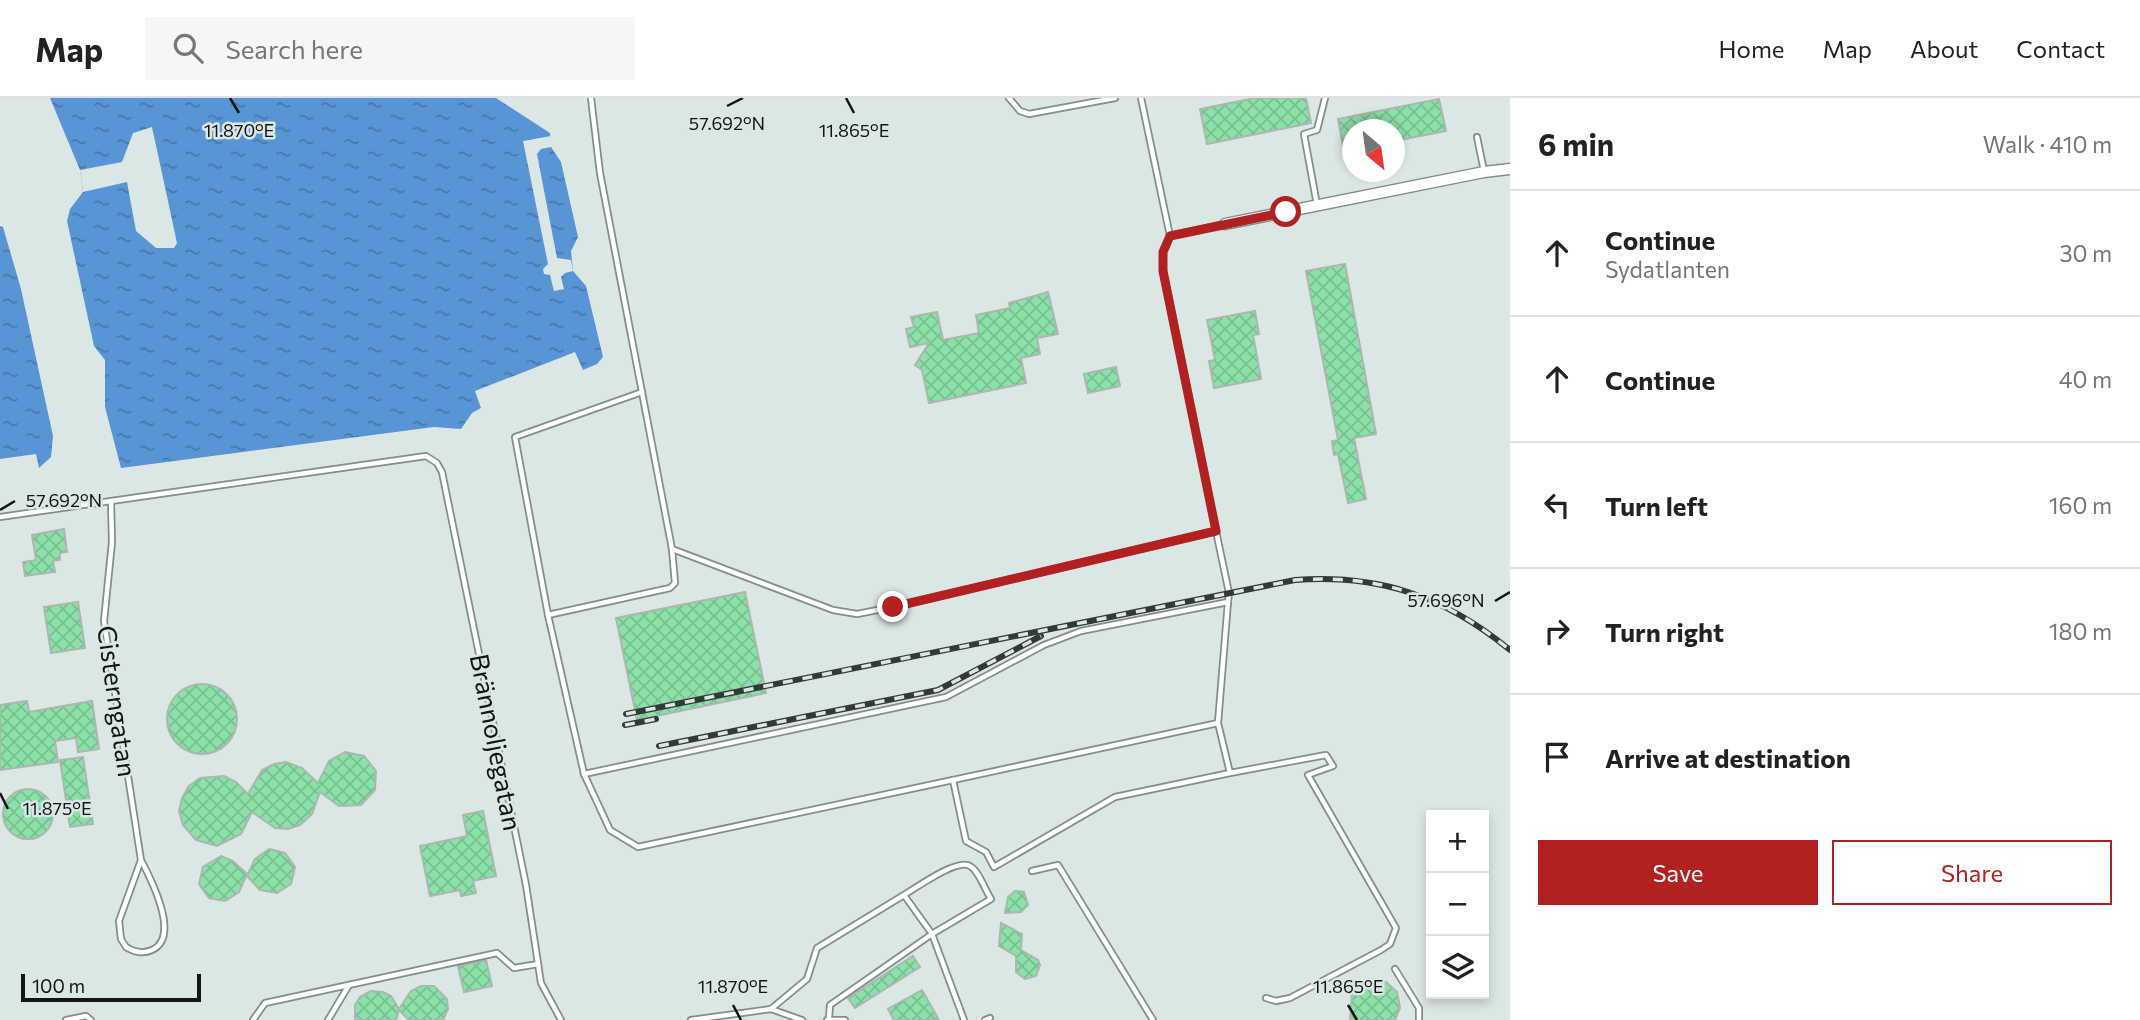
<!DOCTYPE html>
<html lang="en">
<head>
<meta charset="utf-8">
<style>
	:root { --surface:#fff; --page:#f6f6f6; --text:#222; --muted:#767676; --line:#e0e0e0; --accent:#b1211f }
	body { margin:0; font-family:Commissioner,sans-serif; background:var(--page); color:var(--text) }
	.controls { position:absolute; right:21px; bottom:21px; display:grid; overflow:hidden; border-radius:0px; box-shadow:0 4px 10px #0003 }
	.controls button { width:63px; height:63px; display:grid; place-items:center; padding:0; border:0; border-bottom:2px solid var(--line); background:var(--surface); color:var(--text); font:35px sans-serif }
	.compass { position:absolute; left:1342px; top:21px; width:63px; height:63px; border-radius:50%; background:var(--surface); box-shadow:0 4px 10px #0003; rotate:151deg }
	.scale { position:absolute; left:21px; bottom:18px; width:180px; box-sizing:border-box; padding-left:7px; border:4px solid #111515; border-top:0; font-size:19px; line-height:24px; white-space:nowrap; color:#111515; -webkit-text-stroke:5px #dbe7e5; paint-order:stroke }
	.stop { position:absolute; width:21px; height:21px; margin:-16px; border:5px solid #b1211f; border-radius:50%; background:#fff }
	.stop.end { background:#b1211f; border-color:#fff; box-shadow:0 2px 7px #0008 }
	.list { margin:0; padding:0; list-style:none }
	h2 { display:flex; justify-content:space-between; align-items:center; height:91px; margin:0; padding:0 28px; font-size:30px }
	h2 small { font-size:23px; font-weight:400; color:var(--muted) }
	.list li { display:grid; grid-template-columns:46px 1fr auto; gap:21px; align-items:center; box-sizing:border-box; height:126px; padding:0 28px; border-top:2px solid var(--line) }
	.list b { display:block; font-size:26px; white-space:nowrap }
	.list p { margin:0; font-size:23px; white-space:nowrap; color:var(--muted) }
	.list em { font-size:23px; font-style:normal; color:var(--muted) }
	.actions { display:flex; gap:14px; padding:21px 28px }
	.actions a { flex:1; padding:16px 0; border:2px solid var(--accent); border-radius:0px; text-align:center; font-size:24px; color:var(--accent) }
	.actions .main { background:var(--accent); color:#fff }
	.icon { flex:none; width:38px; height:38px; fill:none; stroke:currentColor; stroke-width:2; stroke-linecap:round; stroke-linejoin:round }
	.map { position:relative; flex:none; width:1510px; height:922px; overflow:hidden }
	header { display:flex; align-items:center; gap:42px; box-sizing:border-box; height:98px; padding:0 35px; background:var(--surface); border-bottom:2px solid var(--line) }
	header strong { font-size:33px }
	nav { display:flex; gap:38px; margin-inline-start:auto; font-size:24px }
	.search { width:490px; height:63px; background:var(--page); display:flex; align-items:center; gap:18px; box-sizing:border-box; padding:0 24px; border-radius:0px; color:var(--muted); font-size:26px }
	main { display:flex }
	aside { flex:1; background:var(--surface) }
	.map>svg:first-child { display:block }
	.water { fill:url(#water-ripples) }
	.pier { fill:#dbe7e5 }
	.building { fill:url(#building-cross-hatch); stroke:#adb6af; stroke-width:2 }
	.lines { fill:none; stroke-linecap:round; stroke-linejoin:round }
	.lane-casing { stroke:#828e8c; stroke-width:8 }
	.street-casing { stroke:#828e8c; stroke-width:13 }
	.lane { stroke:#fff; stroke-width:4.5 }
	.street { stroke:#fff; stroke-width:10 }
	.rail-casing { stroke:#333938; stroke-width:6 }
	.rail { stroke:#dbe7e5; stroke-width:3.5; stroke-dasharray:10; stroke-linecap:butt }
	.route { stroke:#b1211f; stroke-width:9 }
	.ticks { fill:none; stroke:#111515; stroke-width:2.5 }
	.labels { text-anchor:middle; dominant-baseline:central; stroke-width:5; stroke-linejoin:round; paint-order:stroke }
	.street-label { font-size:26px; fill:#111515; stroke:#dbe7e5 }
	.ticks-label { font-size:18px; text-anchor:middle; fill:#111515; stroke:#dbe7e5; stroke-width:5; stroke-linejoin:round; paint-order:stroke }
</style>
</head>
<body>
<header>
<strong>Map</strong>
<div class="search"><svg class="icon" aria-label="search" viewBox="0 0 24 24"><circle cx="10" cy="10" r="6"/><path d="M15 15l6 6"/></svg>Search here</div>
<nav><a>Home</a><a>Map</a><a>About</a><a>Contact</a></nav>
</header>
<main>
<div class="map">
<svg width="1510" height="922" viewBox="0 0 1510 922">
	<defs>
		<pattern id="water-ripples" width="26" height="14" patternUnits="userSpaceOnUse" patternTransform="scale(1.75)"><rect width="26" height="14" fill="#5895d4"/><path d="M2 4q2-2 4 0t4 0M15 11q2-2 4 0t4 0" fill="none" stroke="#4778ab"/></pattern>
		<pattern id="building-cross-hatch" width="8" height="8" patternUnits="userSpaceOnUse" patternTransform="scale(1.75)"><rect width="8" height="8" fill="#8be1aa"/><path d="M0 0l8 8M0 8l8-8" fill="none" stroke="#77c091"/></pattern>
	</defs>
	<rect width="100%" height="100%" fill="#dbe7e5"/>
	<g class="water">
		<polygon points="50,0 496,0 550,35 551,49 561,64 578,139 571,153 573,173 586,188 603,259 597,266 583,272 575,254 475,293 481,310 472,315 461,331 434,329 121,370 105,309 105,262 94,248 67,123 70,111 83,94 80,72"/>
		<polygon points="0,128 3,129 21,191 53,338 51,359 39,370 36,356 0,361"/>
	</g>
	<g class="pier">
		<polygon points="152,29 177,145 174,150 156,150 136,133 127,84 83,94 80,72 122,64 133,35"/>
		<polygon points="551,38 551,49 541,51 537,56 557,160 571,162 573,173 565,175 561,179 564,191 554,193 550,177 544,176 543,171 548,166 523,43"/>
	</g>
	<g class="building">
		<polygon points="1255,0 1306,0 1311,25 1207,46 1200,11"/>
		<polygon points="1439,1 1446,33 1395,43 1395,32 1353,32 1353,52 1344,53 1338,21"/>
		<polygon points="1345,166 1376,336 1354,340 1366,401 1348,405 1338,356 1334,357 1332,343 1338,342 1306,173"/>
		<polygon points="1048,194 1058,236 1037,240 1040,256 1021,260 1026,285 929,305 922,272 915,267 929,245 910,249 906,231 914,229 911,219 937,214 943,242 979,235 976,217 1010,210 1009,205"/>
		<polygon points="1255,213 1259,236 1253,237 1261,281 1214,290 1209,263 1215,262 1207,222"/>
		<polygon points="1116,269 1120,288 1088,295 1084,276"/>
		<polygon points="64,431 67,454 60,455 60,462 53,463 55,474 25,478 23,464 36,462 32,437"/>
		<polygon points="745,494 766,595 637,622 616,520"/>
		<polygon points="78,504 85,550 51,555 44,509"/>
		<circle cx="202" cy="621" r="35"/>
		<polygon points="27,603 29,614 92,603 99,651 78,654 76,640 55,643 58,664 0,672 0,607"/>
		<polygon points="345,654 364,658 376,673 375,692 361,707 339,708 320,694 312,716 300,727 288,731 275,730 252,714 241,736 217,748 196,742 183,727 179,713 182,700 189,688 200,680 224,678 236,684 248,696 262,672 274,666 286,664 302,670 318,685 329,663"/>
		<polygon points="83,659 93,726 70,729 60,662"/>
		<circle cx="28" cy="716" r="25"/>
		<polygon points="483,713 496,778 473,783 476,795 461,798 460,792 430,798 420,748 467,738 463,717"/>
		<polygon points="269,751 285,755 295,769 291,786 277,795 260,792 247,778 255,761"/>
		<polygon points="221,758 233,763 247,776 239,794 225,803 209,800 199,786 203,769"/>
		<polygon points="1015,793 1024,794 1028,807 1021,814 1005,815 1008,799"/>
		<polygon points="1001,825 1022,836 1021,852 1038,862 1040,867 1036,878 1025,881 1016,874 1016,858 999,848"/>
		<polygon points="913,858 920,869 855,910 848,900"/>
		<polygon points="486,862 492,888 464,894 458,868"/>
		<polygon points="1372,881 1386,884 1397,894 1400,910 1395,922 1350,922 1352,894 1360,886"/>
		<polygon points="421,888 434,888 447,901 448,911 443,922 409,922 399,912 396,922 355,922 355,907 360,899 371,893 383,894 391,898 399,911 411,893"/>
		<polygon points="922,892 939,922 894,922 888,911"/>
	</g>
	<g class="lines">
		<g class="lane-casing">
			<g id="lane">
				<polyline points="591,0 600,75 672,451 833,512 857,516 893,509 1216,433 1163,173 1163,154 1170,138 1224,126"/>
				<polyline points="1009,0 1020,13 1029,16 1115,0"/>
				<polyline points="1141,0 1170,138"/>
				<polyline points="1477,39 1484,73"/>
				<polyline points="1317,107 1304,36 1317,32 1325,0"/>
				<polyline points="0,419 111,403"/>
				<polyline points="672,451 675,485 670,490 548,517 584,676 946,599 1044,547 1081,533 1228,504 1229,495 1216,433"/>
				<polyline points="1228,504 1218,625 1230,675 1326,657 1333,668 1308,677 1396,830 1390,846 1381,852 1290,900 1276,903 1266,900"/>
				<polyline points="548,517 515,339 642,294"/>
				<polyline points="1218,625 953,682 966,743 986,754 994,769 1115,699 1230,675"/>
				<polyline points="584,676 610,732 638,749 953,682"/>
				<path d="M141 762C151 781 181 839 152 852 143 856 134 854 126 849L121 841 119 823 141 762 104 523 112 444 111 403 426 358 437 365 442 374 526 787 541 885 561 922"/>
				<polyline points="1032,773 1058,767 1153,922"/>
				<polyline points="1395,871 1419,910 1419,922"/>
				<path d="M771 911 807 881 817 850 904 797 932 836 991 801C985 792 979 773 970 768 957 760 916 790 904 797"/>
				<polyline points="829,920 830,907 932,836 964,922"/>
				<polyline points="66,922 86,918 91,922"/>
				<polyline points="253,922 265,905 497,855 514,870 538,866"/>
				<polyline points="328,922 349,887"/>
				<polyline points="691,922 771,911 802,922"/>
				<polyline points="827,922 845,922"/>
				<polyline points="985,922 990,920"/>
			</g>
		</g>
		<g class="street-casing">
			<polyline id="street" points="1225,126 1484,74 1510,71"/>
		</g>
		<use href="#lane" class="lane"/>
		<use href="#street" class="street"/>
		<g class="rail-casing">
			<g id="rail">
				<path d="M626 616 1295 482C1380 476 1444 498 1510 552"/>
				<polyline points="625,627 656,621"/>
				<polyline points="659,648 938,592 1041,538"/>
			</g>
		</g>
		<use href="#rail" class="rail"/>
	</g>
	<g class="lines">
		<polyline class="route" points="893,509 1216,433 1163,173 1163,154 1170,138 1286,114"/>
	</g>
	<path class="ticks" d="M230 0 239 15M846 0 854 15M727 8 743 0M0 412 15 403M1495 503 1510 494M0 695 8 711M733 907 741 922M1348 907 1357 922"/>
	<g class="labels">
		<g class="street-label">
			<text transform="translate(118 603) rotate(82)">Cisterngatan</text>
			<text transform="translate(497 644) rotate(79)">Brännoljegatan</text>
		</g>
	</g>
	<g class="ticks-label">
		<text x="727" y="32">57.692°N</text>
		<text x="239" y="39">11.870°E</text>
		<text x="854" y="39">11.865°E</text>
		<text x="64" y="409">57.692°N</text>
		<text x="1446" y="509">57.696°N</text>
		<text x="57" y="717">11.875°E</text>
		<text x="733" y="895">11.870°E</text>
		<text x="1348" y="895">11.865°E</text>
	</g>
</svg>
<div class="controls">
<button>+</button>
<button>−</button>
<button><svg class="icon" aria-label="layers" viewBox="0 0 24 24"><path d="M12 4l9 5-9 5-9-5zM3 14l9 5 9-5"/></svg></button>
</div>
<svg class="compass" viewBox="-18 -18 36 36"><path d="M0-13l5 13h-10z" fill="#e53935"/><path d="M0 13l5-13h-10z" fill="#767676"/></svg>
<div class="scale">100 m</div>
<div class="stop" style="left:1286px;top:114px"></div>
<div class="stop end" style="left:893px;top:509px"></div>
</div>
<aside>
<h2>6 min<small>Walk · 410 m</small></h2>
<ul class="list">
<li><svg class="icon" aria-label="ahead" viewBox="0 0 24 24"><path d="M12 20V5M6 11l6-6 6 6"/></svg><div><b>Continue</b><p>Sydatlanten</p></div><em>30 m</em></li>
<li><svg class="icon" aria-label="ahead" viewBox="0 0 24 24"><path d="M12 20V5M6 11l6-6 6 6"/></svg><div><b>Continue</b></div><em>40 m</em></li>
<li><svg class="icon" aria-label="left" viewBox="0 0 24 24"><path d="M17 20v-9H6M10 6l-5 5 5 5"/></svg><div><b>Turn left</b></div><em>160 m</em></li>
<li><svg class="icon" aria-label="right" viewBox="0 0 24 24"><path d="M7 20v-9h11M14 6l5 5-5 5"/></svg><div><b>Turn right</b></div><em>180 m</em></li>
<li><svg class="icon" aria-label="arrive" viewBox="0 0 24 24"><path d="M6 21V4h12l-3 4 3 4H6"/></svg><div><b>Arrive at destination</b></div></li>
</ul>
<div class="actions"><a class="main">Save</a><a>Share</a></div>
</aside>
</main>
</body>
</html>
